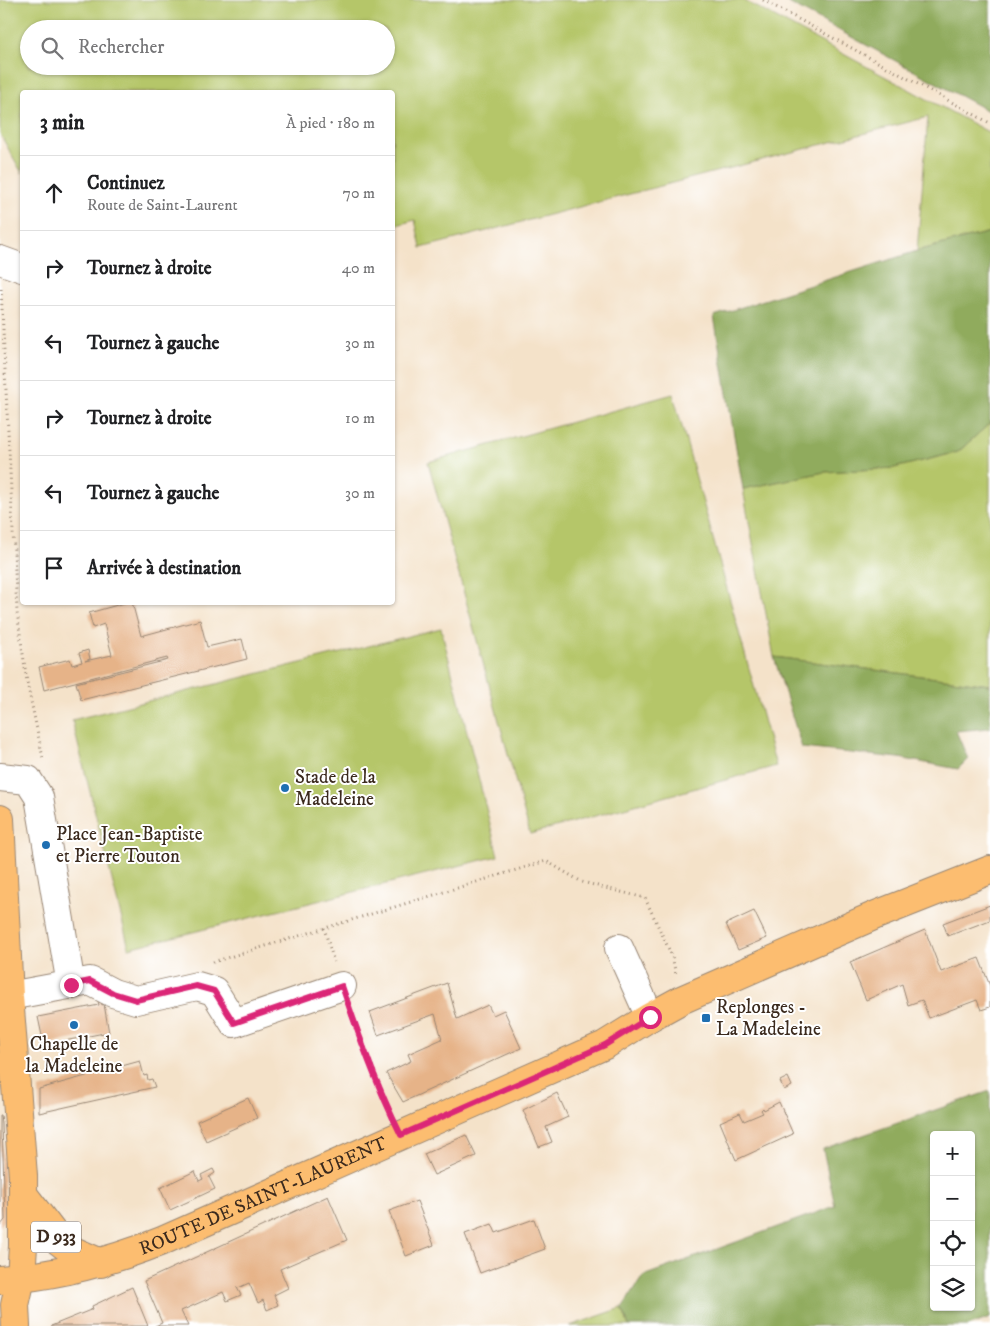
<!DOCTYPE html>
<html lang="fr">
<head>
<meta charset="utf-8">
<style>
	:root { --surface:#fff; --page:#f6f6f6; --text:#202124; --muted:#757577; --line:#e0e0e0 }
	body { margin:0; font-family:"IM FELL DW Pica",serif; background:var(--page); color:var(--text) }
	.controls { position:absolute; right:15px; bottom:15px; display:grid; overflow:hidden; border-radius:5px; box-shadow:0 1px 4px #0004 }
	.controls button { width:45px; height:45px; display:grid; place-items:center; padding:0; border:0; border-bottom:1px solid var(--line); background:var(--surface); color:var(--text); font:25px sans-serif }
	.stop { position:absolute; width:15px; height:15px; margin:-11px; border:4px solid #db2777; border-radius:50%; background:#fff }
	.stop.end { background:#db2777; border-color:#fff; box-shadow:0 1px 5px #0008 }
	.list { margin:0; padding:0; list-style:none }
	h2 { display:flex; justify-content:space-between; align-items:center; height:65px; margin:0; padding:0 20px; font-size:21px }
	h2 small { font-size:16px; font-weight:400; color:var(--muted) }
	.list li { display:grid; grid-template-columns:32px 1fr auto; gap:15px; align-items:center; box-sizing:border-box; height:75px; padding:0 20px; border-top:1px solid var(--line) }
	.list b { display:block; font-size:19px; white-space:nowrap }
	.list p { margin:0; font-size:16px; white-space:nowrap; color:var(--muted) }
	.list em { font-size:16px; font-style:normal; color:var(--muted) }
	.icon { flex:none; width:28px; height:28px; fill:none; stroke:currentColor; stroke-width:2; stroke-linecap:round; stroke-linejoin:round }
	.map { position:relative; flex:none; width:990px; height:1326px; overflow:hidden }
	.search { position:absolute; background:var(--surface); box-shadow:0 1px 4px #0004; left:20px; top:20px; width:375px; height:55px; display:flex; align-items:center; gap:12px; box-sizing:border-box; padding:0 18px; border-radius:28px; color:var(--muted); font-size:19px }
	.panel { position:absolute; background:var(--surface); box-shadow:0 1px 4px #0004; left:20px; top:90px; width:375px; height:515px; border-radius:5px }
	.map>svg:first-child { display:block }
	.green { fill:#b5c669; stroke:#787844; fill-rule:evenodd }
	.forest { fill:#90ab5d; stroke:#666a3e; fill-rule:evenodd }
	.building { fill:#e6b388 }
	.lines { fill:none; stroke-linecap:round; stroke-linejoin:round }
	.minor-casing { stroke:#988674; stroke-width:30 }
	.major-casing { stroke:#988674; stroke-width:30 }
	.path { stroke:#988674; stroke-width:3; stroke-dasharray:1 4; stroke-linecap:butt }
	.minor { stroke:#fff; stroke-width:28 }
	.major { stroke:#fcbd6f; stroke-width:28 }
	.route { stroke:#db2777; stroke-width:6 }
	.poi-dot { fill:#1f6fb2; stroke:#fff; stroke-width:2 }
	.labels { text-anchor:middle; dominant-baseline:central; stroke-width:4; stroke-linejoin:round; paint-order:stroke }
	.shield { fill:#fff; stroke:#766a62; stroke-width:1 }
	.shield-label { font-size:18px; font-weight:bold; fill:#3b2a1e }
	.poi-label { font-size:19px; fill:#3b2a1e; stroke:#fff; text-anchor:start }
	.street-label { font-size:19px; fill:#3b2a1e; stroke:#fff }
</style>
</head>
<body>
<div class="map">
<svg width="990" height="1326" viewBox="0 0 990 1326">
	<rect width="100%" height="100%" fill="#fff"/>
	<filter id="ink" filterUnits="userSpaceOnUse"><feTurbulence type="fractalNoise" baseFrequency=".02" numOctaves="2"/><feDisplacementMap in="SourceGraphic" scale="10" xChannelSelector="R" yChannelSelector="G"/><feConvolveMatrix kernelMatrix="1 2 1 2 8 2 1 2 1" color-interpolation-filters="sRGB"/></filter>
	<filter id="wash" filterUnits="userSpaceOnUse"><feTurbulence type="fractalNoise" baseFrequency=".0096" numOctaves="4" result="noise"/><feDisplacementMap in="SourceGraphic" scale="20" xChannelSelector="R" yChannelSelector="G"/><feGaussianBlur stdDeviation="1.12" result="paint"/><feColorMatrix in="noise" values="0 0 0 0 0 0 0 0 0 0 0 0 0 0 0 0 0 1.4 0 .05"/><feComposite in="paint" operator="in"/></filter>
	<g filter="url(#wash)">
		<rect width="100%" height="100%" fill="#f4e2c9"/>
		<g class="green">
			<path d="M0 0H743L990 133V232L917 251 928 117 421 248 415 220 393 226 392 92H22V173L0 134ZM29 29H386V66H29Z"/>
			<polygon points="673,394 776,766 530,834 428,462"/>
			<polygon points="990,423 990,685 774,657 743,489 824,472 894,468 958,452"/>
			<polygon points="441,628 498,856 129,948 72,720"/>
			<polygon points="622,1308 629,1326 570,1326"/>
		</g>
		<g class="forest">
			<polygon points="783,0 990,0 990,112"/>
			<polygon points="990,232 990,423 958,452 894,468 824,472 743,489 714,316 917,251"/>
			<polygon points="774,657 990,685 990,728 956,731 968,759 958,769 899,758 802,748"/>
			<path d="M990 1091V1318L968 1326H629L622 1308 643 1276 835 1206 823 1149ZM934 1135H971V1307H934Z"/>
		</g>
		<g id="blocks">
			<g class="building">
				<polygon points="128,602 132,602 141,636 200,620 207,647 242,639 247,659 81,700 76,683 168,660 167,658 44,690 39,667 70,659 72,665 82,662 79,653 88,650 90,659 85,661 112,655 104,624 93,628 89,613"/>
				<polygon points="990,905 990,920 948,936 943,923"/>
				<polygon points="754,911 767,938 738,950 726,924"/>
				<polygon points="925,930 941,972 979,958 990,986 990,1007 981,1010 977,1000 929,1018 922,1000 908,1005 902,984 866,1000 850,962"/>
				<polygon points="447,983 457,1019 488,1005 493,1015 504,1010 521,1048 403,1102 386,1073 411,1061 408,1054 442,1039 435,1014 378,1035 370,1012"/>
				<polygon points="101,1000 102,1005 104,1004 109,1033 107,1033 108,1038 105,1038 104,1033 44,1045 38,1017 99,1005 98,1001"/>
				<polygon points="140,1061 144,1076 147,1075 148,1080 152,1079 155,1087 39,1113 39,1089"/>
				<polygon points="788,1077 792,1086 784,1090 780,1081"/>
				<polygon points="557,1093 568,1117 546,1127 552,1142 539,1147 523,1110"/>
				<polygon points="248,1098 257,1118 206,1141 197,1121"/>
				<polygon points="779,1102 793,1134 736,1160 720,1122 740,1113 744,1121 763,1113 761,1110 763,1108 764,1110"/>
				<polygon points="0,1115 1,1115 2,1124 5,1220 0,1226"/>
				<polygon points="466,1135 476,1156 434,1175 424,1154"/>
				<polygon points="213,1169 215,1173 209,1177 215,1189 170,1210 160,1188 195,1171 199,1181 203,1179 201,1175"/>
				<polygon points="328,1196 347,1240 280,1269 288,1288 274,1295 278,1305 267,1310 263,1300 258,1303 249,1283 238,1288 236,1286 241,1295 227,1301 223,1292 181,1311 188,1326 155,1326 162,1323 144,1281"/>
				<polygon points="417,1201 434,1245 406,1256 389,1211"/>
				<polygon points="534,1219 545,1249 480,1273 465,1234 492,1224 496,1233"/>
				<polygon points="132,1287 148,1326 51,1326 93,1309 92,1306"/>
			</g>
		</g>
	</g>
	<g filter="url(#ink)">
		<use href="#blocks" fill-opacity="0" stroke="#988674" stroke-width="1"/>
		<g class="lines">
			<g class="minor-casing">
				<g id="minor">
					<polyline points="0,260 22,268"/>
					<polyline points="0,777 28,780 39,797 71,985"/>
					<polyline points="619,948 650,1017"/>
					<polyline points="9,996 90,981 113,993 136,1000 197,986 214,991 234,1023 342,986"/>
				</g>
			</g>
			<g class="major-casing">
				<g id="major">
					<polyline points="0,819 9,996 23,1176 23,1246 21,1278 15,1305 16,1326"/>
					<polyline points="23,1194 60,1242 69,1249 101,1263"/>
					<path id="s1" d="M0 1280C57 1276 109 1262 162 1241L605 1045 650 1017 681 1000 876 915 990 870"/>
				</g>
			</g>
			<g class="path">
				<polyline points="763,0 990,123"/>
				<polyline points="1,289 17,612 27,682 43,758"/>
				<polyline points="324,928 334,962"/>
				<polyline points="213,962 546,861 582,882 645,898 672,956 676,975"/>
				<polyline points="350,1010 390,1112"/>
			</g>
			<use href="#minor" class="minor"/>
			<use href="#major" class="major"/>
		</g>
	</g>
	<g class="lines" filter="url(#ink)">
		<path class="route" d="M71 985 90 981 113 993 136 1000 196 986 214 991 234 1023 342 986C359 1036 377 1087 401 1135L605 1045 650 1017"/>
	</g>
	<g class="poi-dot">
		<circle cx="285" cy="788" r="5"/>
		<circle cx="46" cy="845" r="5"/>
		<rect x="701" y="1013" width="10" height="10" rx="2.5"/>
		<circle cx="74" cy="1025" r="5"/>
	</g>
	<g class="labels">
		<rect class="shield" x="31" y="1221.5" width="50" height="31" rx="4"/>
		<g class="shield-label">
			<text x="56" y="1237">D 933</text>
		</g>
		<g class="poi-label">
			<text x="295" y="777">Stade de la<tspan x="295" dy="22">Madeleine</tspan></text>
			<text x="56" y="834">Place Jean-Baptiste<tspan x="56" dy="22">et Pierre Touton</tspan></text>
			<text x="716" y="1007">Replonges -<tspan x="716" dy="22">La Madeleine</tspan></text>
			<text x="74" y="1044" text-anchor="middle">Chapelle de<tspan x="74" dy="22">la Madeleine</tspan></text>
		</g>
		<g class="street-label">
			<text stroke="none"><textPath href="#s1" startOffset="278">ROUTE DE SAINT-LAURENT</textPath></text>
		</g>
	</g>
</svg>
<div class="controls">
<button>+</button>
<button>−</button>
<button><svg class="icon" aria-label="locate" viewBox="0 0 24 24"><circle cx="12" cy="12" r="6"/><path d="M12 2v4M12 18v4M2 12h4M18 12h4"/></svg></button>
<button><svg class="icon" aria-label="layers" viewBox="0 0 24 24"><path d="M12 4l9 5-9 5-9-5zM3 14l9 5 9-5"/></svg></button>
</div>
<div class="stop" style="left:650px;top:1017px"></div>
<div class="stop end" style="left:71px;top:985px"></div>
<div class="search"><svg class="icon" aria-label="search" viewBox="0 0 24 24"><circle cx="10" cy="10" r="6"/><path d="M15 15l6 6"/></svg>Rechercher</div>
<section class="panel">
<h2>3 min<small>À pied · 180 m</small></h2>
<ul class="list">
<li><svg class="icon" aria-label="ahead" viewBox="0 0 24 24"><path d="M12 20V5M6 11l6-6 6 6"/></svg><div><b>Continuez</b><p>Route de Saint-Laurent</p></div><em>70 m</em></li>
<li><svg class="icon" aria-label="right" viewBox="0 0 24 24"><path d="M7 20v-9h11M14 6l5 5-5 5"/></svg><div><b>Tournez à droite</b></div><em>40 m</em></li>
<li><svg class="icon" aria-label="left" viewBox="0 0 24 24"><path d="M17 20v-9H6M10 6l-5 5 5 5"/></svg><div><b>Tournez à gauche</b></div><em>30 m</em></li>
<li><svg class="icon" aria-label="right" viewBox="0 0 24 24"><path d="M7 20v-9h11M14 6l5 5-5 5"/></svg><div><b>Tournez à droite</b></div><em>10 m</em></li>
<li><svg class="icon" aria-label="left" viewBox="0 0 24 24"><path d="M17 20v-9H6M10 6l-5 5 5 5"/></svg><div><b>Tournez à gauche</b></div><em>30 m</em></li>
<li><svg class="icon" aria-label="arrive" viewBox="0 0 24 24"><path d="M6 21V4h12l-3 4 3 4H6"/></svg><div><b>Arrivée à destination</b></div></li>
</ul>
</section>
</div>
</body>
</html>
